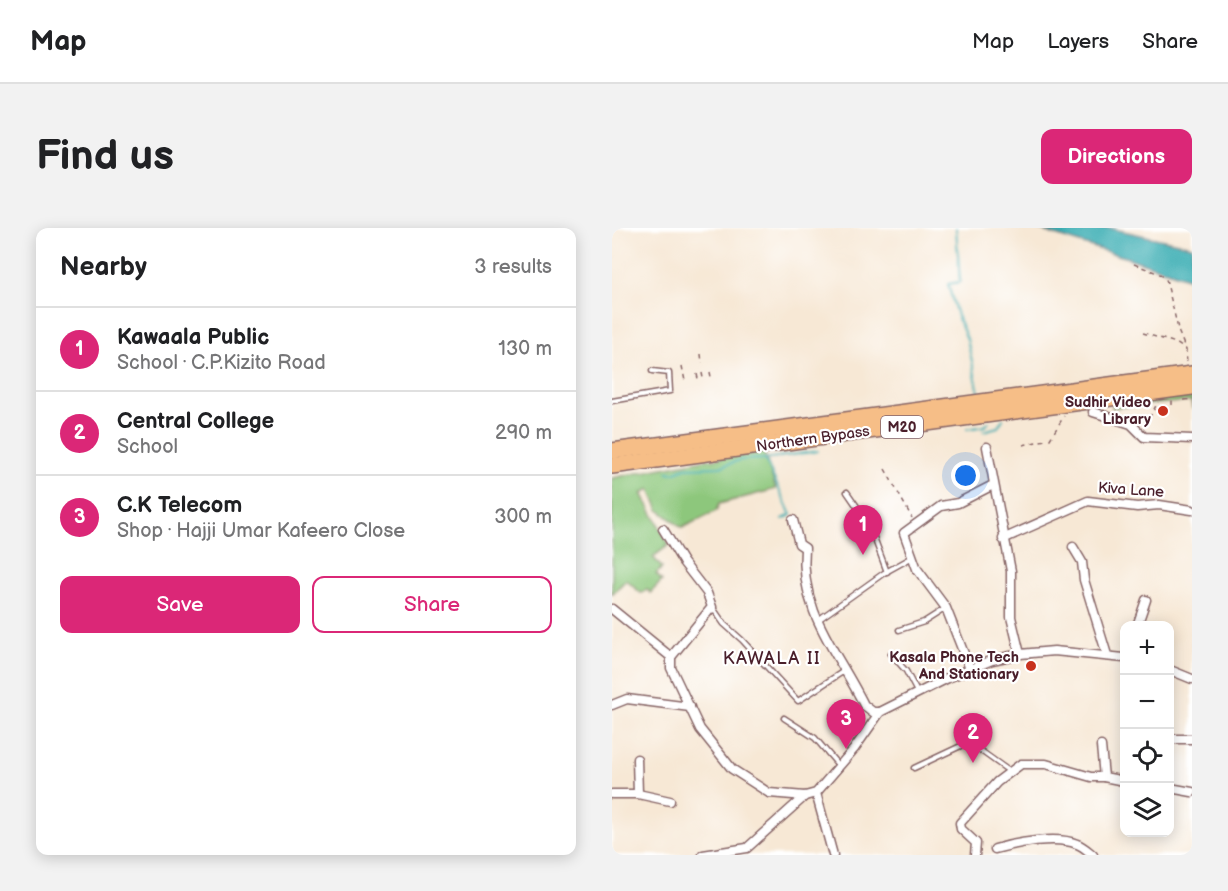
<!DOCTYPE html>
<html lang="en">
<head>
<meta charset="utf-8">
<style>
	:root { --surface:#fff; --page:#f2f2f2; --text:#202124; --muted:#757577; --line:#e0e0e0; --accent:#db2777 }
	body { margin:0; font-family:"Balsamiq Sans",sans-serif; background:var(--page); color:var(--text) }
	.controls { position:absolute; right:18px; bottom:18px; display:grid; overflow:hidden; border-radius:12px; box-shadow:0 3px 15px #0003 }
	.controls button { width:54px; height:54px; display:grid; place-items:center; padding:0; border:0; border-bottom:2px solid var(--line); background:var(--surface); color:var(--text); font:30px sans-serif }
	.you { position:absolute; left:354px; top:248px; width:21px; height:21px; margin:-15px; border:4px solid #fff; border-radius:50%; background:#1a73e8; box-shadow:0 0 0 9px #1a73e833 }
	.badge { display:grid; place-items:center; width:39px; height:39px; border-radius:50%; background:var(--accent); color:#fff; font-size:20px; font-weight:700 }
	.pin { position:absolute; translate:-50% -50px; filter:drop-shadow(0 2px 3px #0008) }
	.pin::after { content:''; position:absolute; top:32px; width:21px; height:18px; background:inherit; clip-path:polygon(0 0,100% 0,50% 100%) }
	.list { margin:0; padding:0; list-style:none }
	h2 { display:flex; justify-content:space-between; align-items:center; height:78px; margin:0; padding:0 24px; font-size:26px }
	h2 small { font-size:20px; font-weight:400; color:var(--muted) }
	.list li { display:grid; grid-template-columns:39px 1fr auto; gap:18px; align-items:center; box-sizing:border-box; height:84px; padding:0 24px; border-top:2px solid var(--line) }
	.list b { display:block; font-size:22px; white-space:nowrap }
	.list p { margin:0; font-size:20px; white-space:nowrap; color:var(--muted) }
	.list em { font-size:20px; font-style:normal; color:var(--muted) }
	.actions { display:flex; gap:12px; padding:18px 24px }
	.actions a { flex:1; padding:14px 0; border:2px solid var(--accent); border-radius:12px; text-align:center; font-size:21px; color:var(--accent) }
	.actions .main { background:var(--accent); color:#fff }
	.icon { flex:none; width:33px; height:33px; fill:none; stroke:currentColor; stroke-width:2; stroke-linecap:round; stroke-linejoin:round }
	.map { position:relative; flex:none; width:580px; height:627px; overflow:hidden; border-radius:12px }
	header { display:flex; align-items:center; gap:36px; box-sizing:border-box; height:84px; padding:0 30px; background:var(--surface); border-bottom:2px solid var(--line) }
	header strong { font-size:28px }
	nav { display:flex; gap:33px; margin-inline-start:auto; font-size:21px }
	.intro { display:flex; align-items:center; justify-content:space-between; box-sizing:border-box; height:144px; padding:0 36px }
	h1 { margin:0; font-size:42px }
	.button { padding:15px 27px; border-radius:12px; background:var(--accent); color:#fff; font-size:21px; font-weight:700 }
	main { display:flex; gap:36px; padding:0 36px }
	aside { flex:1; background:var(--surface); border-radius:12px; box-shadow:0 3px 15px #0003 }
	.map>svg:first-child { display:block }
	.green { fill:#8dc77c; stroke:#6c7354; stroke-width:1.5 }
	.water { fill:#3badb3; stroke:#42666f; stroke-width:1.5 }
	.lines { fill:none; stroke-linecap:round; stroke-linejoin:round }
	.stream { stroke:#3badb3; stroke-width:2 }
	.lane-casing { stroke:#876566; stroke-width:7 }
	.street-casing { stroke:#876566; stroke-width:11 }
	.highway-casing { stroke:#876566; stroke-width:18 }
	.path { stroke:#876566; stroke-width:1.5; stroke-dasharray:4.5 4.5; stroke-linecap:butt }
	.lane { stroke:#fff; stroke-width:4 }
	.street { stroke:#fff; stroke-width:8 }
	.highway { stroke:#f6be87; stroke-width:15 }
	.poi-dot { fill:#c8321e; stroke:#fff; stroke-width:2 }
	.labels { text-anchor:middle; dominant-baseline:central; stroke-width:4.5; stroke-linejoin:round; paint-order:stroke }
	.shield { fill:#fff; stroke:#80626b; stroke-width:1.5 }
	.shield-label { font-size:14px; font-weight:bold; fill:#4a1f2b }
	.poi-label { font-size:15px; font-weight:bold; fill:#4a1f2b; stroke:#fff; text-anchor:end }
	.street-label { font-size:15px; fill:#4a1f2b; stroke:#fff }
	.quarter-label { font-size:18px; letter-spacing:1.5px; fill:#4a1f2b; stroke:#fff }
</style>
</head>
<body>
<header>
<strong>Map</strong>
<nav><a>Map</a><a>Layers</a><a>Share</a></nav>
</header>
<div class="intro"><h1>Find us</h1><a class="button">Directions</a></div>
<main>
<aside>
<h2>Nearby<small>3 results</small></h2>
<ul class="list">
<li><span class="badge">1</span><div><b>Kawaala Public</b><p>School · C.P.Kizito Road</p></div><em>130 m</em></li>
<li><span class="badge">2</span><div><b>Central College</b><p>School</p></div><em>290 m</em></li>
<li><span class="badge">3</span><div><b>C.K Telecom</b><p>Shop · Hajji Umar Kafeero Close</p></div><em>300 m</em></li>
</ul>
<div class="actions"><a class="main">Save</a><a>Share</a></div>
</aside>
<div class="map">
<svg width="580" height="627" viewBox="0 0 580 627">
	<rect width="100%" height="100%" fill="#fff"/>
	<filter id="ink" filterUnits="userSpaceOnUse"><feTurbulence type="fractalNoise" baseFrequency=".0167" numOctaves="2"/><feDisplacementMap in="SourceGraphic" scale="12" xChannelSelector="R" yChannelSelector="G"/><feConvolveMatrix kernelMatrix="1 2 1 2 8 2 1 2 1" color-interpolation-filters="sRGB"/></filter>
	<filter id="wash" filterUnits="userSpaceOnUse"><feTurbulence type="fractalNoise" baseFrequency=".008" numOctaves="4" result="noise"/><feDisplacementMap in="SourceGraphic" scale="24" xChannelSelector="R" yChannelSelector="G"/><feGaussianBlur stdDeviation="1.35" result="paint"/><feColorMatrix in="noise" values="0 0 0 0 0 0 0 0 0 0 0 0 0 0 0 0 0 1.4 0 .05"/><feComposite in="paint" operator="in"/></filter>
	<g filter="url(#wash)">
		<rect width="100%" height="100%" fill="#f7e8d5"/>
		<g class="green">
			<polygon points="580,165 580,181 579,173 500,180 500,177"/>
			<polygon points="152,224 164,261 107,276 104,283 70,300 47,282 38,261 30,265 57,317 41,329 50,340 44,346 50,353 38,365 35,361 29,365 14,352 0,366 0,250 86,233"/>
		</g>
		<path class="water" d="M423 0H497L580 18V52C528 32 475 19 423 0Z"/>
		<g class="lines">
			<g class="stream">
				<polyline points="344,0 348,54 336,56 345,88 355,111 367,165"/>
				<polyline points="355,201 373,198 377,194"/>
				<polyline points="371,203 386,199 391,191"/>
				<polyline points="153,231 179,287 171,291"/>
				<polyline points="55,244 62,245 73,240 108,239 128,232 153,231 206,223"/>
			</g>
		</g>
	</g>
	<g filter="url(#ink)">
		<g class="lines">
			<g class="lane-casing">
				<g id="lane">
					<polyline points="0,173 58,163 57,145 40,143"/>
					<polyline points="235,264 257,296 275,344"/>
					<polyline points="101,380 112,396 130,412 186,473 232,443"/>
					<polyline points="206,392 272,345 299,330"/>
					<polyline points="287,402 312,394 334,380"/>
					<polyline points="279,426 294,443 305,464"/>
					<polyline points="172,490 203,510 227,538"/>
					<polyline points="302,540 353,516 362,518 397,543"/>
				</g>
			</g>
			<g class="street-casing">
				<g id="street">
					<polyline points="481,184 519,196 532,209 580,211"/>
					<polyline points="375,219 399,343 399,389 408,426"/>
					<path d="M181 292 187 316 193 320C187 384 226 424 252 477L261 484H268"/>
					<polyline points="51,301 71,334 95,365 100,379 59,429 59,440 88,501 120,541 157,565 193,568 204,565 242,521 268,484 336,450 380,432 408,426 442,423 512,430"/>
					<polyline points="391,311 476,273 525,279 547,277 580,282"/>
					<polyline points="461,319 470,334 472,352 495,427"/>
					<polyline points="0,381 59,429"/>
					<polyline points="525,398 534,372"/>
					<polyline points="358,441 334,380 305,341 292,305 329,278 346,275 381,257"/>
					<polyline points="558,442 580,451"/>
					<polyline points="0,477 15,471 78,479"/>
					<polyline points="563,511 580,511"/>
					<polyline points="489,518 492,549 512,553"/>
					<polyline points="25,531 26,566"/>
					<polyline points="558,560 580,564"/>
					<polyline points="204,565 221,627"/>
					<polyline points="0,566 26,566 58,573"/>
					<path d="M383 621C404 615 445 607 465 616 471 618 476 623 481 627"/>
					<polyline points="91,627 135,620 193,568"/>
					<polyline points="363,627 364,615 349,601 348,595 385,554 409,536 434,536 479,549 492,549"/>
				</g>
			</g>
			<g class="highway-casing">
				<g id="highway">
					<polyline points="0,223 580,146"/>
					<polyline points="0,238 580,159"/>
				</g>
			</g>
			<g class="path">
				<polyline points="522,36 548,46 554,51 567,105 574,122"/>
				<polyline points="531,105 564,115 574,122 575,136"/>
				<polyline points="89,126 90,135"/>
				<polyline points="70,138 73,153"/>
				<polyline points="98,144 99,149"/>
				<polyline points="90,145 91,150"/>
				<polyline points="85,146 86,151"/>
				<polyline points="572,172 580,171"/>
				<polyline points="560,177 560,171"/>
				<polyline points="533,198 546,174"/>
				<polyline points="411,217 438,211 452,188"/>
				<polyline points="273,241 300,290"/>
			</g>
			<use href="#lane" class="lane"/>
			<use href="#street" class="street"/>
			<use href="#highway" class="highway"/>
		</g>
	</g>
	<g class="poi-dot">
		<circle cx="551" cy="183" r="6"/>
		<circle cx="419" cy="438" r="6"/>
	</g>
	<g class="labels">
		<rect class="shield" x="269" y="188" width="42" height="22" rx="4.5"/>
		<g class="shield-label">
			<text x="290" y="199">M20</text>
		</g>
		<g class="poi-label">
			<text x="539" y="174">Sudhir Video<tspan x="539" dy="17">Library</tspan></text>
			<text x="407" y="429">Kasala Phone Tech<tspan x="407" dy="17">And Stationary</tspan></text>
		</g>
		<g class="street-label">
			<text transform="translate(201 211) rotate(-8)">Northern Bypass</text>
			<text transform="translate(519 262) rotate(4)">Kiva Lane</text>
		</g>
		<g class="quarter-label">
			<text x="160" y="430">KAWALA II</text>
		</g>
	</g>
</svg>
<div class="controls">
<button>+</button>
<button>−</button>
<button><svg class="icon" aria-label="locate" viewBox="0 0 24 24"><circle cx="12" cy="12" r="6"/><path d="M12 2v4M12 18v4M2 12h4M18 12h4"/></svg></button>
<button><svg class="icon" aria-label="layers" viewBox="0 0 24 24"><path d="M12 4l9 5-9 5-9-5zM3 14l9 5 9-5"/></svg></button>
</div>
<div class="you"></div>
<div class="pin badge" style="left:251px;top:327px">1</div>
<div class="pin badge" style="left:361px;top:535px">2</div>
<div class="pin badge" style="left:234px;top:521px">3</div>
</div>
</main>
</body>
</html>
